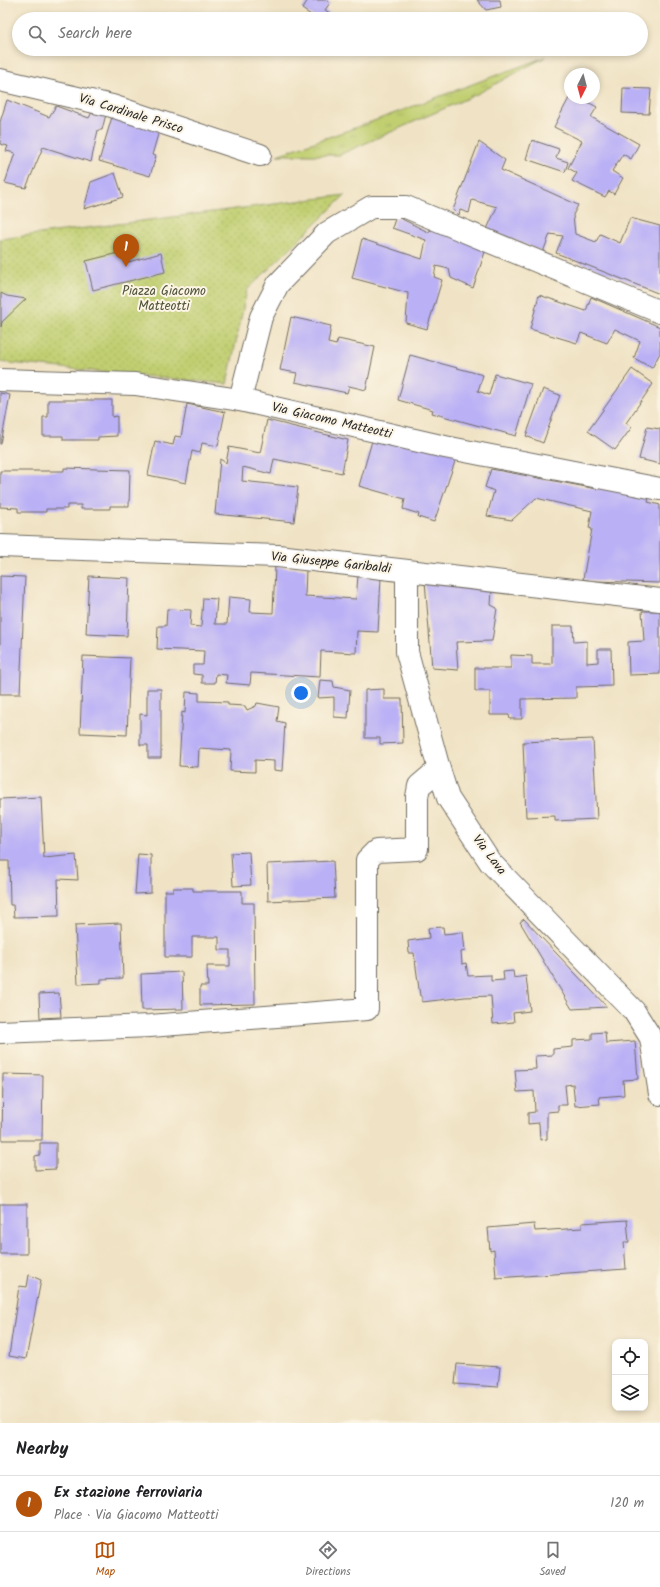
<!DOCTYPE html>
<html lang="en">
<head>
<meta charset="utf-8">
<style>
	:root { --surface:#fff; --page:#f6f6f6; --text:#202124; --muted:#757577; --line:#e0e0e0; --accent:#b45309 }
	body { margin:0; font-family:Kalam,sans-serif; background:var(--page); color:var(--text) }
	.controls { position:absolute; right:12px; bottom:12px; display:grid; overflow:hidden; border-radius:8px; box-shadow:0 2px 6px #0003 }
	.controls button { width:36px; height:36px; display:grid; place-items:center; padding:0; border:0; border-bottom:1px solid var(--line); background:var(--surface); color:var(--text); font:20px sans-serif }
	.compass { position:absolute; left:564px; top:68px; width:36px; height:36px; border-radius:50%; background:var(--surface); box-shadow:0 2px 6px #0003; rotate:186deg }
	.you { position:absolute; left:301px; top:693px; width:14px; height:14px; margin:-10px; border:3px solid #fff; border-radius:50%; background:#1a73e8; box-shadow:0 0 0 6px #1a73e833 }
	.badge { display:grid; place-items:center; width:26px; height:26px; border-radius:50%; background:var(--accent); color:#fff; font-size:13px; font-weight:700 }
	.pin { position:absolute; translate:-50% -33px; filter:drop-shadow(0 1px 2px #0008) }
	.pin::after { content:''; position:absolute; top:21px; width:14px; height:12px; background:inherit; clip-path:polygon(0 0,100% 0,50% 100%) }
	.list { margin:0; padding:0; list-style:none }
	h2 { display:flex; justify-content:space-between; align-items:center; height:52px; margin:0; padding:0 16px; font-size:17px }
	h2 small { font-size:13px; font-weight:400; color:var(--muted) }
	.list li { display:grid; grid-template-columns:26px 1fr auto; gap:12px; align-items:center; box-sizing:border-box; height:56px; padding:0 16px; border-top:1px solid var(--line) }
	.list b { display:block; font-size:15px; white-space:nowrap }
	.list p { margin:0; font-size:13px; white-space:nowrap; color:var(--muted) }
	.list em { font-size:13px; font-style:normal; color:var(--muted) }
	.icon { flex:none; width:22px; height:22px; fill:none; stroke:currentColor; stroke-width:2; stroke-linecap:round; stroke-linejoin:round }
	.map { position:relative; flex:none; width:660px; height:1423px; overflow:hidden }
	.search { position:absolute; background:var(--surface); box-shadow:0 2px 6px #0003; left:12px; right:12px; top:12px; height:44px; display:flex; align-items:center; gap:10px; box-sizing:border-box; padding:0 14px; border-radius:22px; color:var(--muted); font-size:15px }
	.sheet { height:108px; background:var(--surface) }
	nav { display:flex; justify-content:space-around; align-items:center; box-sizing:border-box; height:56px; border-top:1px solid var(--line); background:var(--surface); font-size:11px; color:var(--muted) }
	nav a { display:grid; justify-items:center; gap:2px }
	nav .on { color:var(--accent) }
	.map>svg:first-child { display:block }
	.grass { fill:url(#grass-tufts); stroke:#767d4e }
	.park { fill:url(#park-dots); stroke:#767d4e }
	.building { fill:#bab0f6 }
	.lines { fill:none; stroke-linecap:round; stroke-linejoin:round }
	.street-casing { stroke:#706b61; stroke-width:24 }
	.secondary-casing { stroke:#706b61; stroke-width:24 }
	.street { stroke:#fff; stroke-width:22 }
	.secondary { stroke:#fff; stroke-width:22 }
	.labels { text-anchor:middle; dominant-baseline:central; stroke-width:4; stroke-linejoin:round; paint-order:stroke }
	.street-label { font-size:13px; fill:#2b2b2b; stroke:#fcf5e5 }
	.park-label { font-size:13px; fill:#50543c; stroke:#fcf5e5 }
</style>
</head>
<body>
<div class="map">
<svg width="660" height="1423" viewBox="0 0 660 1423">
	<defs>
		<pattern id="grass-tufts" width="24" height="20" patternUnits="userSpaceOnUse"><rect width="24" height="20" fill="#c1cf71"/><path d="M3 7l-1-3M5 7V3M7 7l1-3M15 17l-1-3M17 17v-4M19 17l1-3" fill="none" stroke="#a6b262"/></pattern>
		<pattern id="park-dots" width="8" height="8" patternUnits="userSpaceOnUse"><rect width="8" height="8" fill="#c1cf71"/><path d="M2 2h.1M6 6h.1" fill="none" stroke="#a6b262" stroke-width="1.8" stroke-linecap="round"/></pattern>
	</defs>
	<rect width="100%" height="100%" fill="#fcf5e5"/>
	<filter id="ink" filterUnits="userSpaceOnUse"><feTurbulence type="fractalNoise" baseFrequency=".025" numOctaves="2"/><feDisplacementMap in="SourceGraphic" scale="8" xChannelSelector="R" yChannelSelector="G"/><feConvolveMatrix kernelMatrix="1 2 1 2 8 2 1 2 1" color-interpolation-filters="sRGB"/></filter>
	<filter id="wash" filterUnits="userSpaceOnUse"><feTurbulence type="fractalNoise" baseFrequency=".012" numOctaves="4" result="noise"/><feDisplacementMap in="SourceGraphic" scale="16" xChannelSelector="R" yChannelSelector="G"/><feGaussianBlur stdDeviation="0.9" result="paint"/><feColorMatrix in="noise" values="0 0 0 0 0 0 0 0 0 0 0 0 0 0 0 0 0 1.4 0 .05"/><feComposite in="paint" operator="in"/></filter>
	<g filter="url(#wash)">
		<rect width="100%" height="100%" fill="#f0e3c5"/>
		<polygon class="grass" points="545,57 477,94 339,155 277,155 363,125"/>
		<polygon class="park" points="345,195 247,290 227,384 0,362 0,239"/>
		<g id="blocks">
			<g class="building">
				<polygon points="308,0 326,0 330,3 325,10 330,13 326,19 317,19 302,9"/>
				<polygon points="477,0 500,0 501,7 486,10"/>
				<polygon points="623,88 651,89 649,114 622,113"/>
				<polygon points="569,98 580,98 597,107 591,117 639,144 631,159 623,154 612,171 623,178 614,194 609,191 605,197 572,181 577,173 568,168 582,141 554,127"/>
				<polygon points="7,100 49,117 56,106 89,118 95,106 107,110 102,130 98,130 91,162 43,147 26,188 5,183 15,153 6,151 8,146 0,144 0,122"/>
				<polygon points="112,117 159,131 152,155 156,156 150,176 99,161"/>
				<polygon points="532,140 559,149 556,158 568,162 565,172 526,159"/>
				<polygon points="479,142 505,160 501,170 578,205 573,215 575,234 596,242 600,234 620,243 630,218 660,226 660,294 556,253 563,236 550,234 543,252 487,229 497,207 472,200 469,213 460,210 459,215 453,210"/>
				<polygon points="115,173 123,197 84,209 91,182"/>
				<polygon points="396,216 428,232 433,229 487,246 473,288 451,278 449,269 436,266 434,277 442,280 427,329 406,323 408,293 352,278 362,239 422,259 426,240 392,228"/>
				<polygon points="122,252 125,263 161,253 165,272 93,290 86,261"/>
				<polygon points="1,293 7,296 26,299 2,322 1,327"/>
				<polygon points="539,295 586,311 591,297 653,324 660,327 660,353 652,368 634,358 640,341 615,329 607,343 581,333 577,343 530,329"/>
				<polygon points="291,317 331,326 328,343 336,345 338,339 375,347 366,390 349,386 347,393 295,382 297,373 280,370"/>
				<polygon points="410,355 483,375 478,391 489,395 495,374 531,384 516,436 432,413 433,410 398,400"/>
				<polygon points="632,369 653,384 626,423 632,427 615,450 588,431"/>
				<polygon points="543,389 560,395 543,443 526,436"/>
				<polygon points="0,393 10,395 1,444 0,444"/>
				<polygon points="48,400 112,400 112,417 117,416 117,436 98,437 98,440 63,440 63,436 43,436 43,417 48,417"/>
				<polygon points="187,404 225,412 218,446 202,443 200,453 192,451 186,483 148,475 155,441 173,445 175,436 181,437"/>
				<polygon points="267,420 348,440 342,473 274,459 271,474 243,467 242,481 298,487 294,522 215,514 220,459 226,463 229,447 260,453"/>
				<polygon points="647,427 660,429 660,464 639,459"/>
				<polygon points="374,434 458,453 434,522 418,517 419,514 403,509 405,499 359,486"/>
				<polygon points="64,468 130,470 129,506 110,506 110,509 81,509 81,505 67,505 67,509 46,509 46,512 18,512 18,508 0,507 0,471 64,471"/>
				<polygon points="491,469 597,489 599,484 649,496 648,502 660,505 660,583 593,581 583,579 592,529 589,528 592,511 536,498 512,520 487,516 494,491 485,487"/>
				<polygon points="275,567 306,569 305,596 356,599 358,576 381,578 378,632 357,631 356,653 321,651 320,677 251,673 250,685 226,683 227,675 216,674 215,683 202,683 202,675 193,674 193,665 203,665 204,651 157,649 158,626 166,626 167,609 191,610 190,626 201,627 203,598 217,599 215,624 227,624 229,597 251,599 250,612 273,613"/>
				<polygon points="0,576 25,577 20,694 0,694"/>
				<polygon points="89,576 129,578 127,636 86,634"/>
				<polygon points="425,581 492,589 491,605 497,608 492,641 456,642 458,670 432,668"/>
				<polygon points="642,611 660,611 660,674 629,675 628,642 644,641"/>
				<polygon points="552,626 573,626 574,642 587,641 587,663 598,662 598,649 611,649 612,686 576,687 576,698 522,699 522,719 510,719 509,715 490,715 490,691 475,691 475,668 511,668 511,655 532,656 532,664 552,664"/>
				<polygon points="83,656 130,658 127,735 80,733"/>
				<polygon points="320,680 333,681 334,687 350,690 348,718 334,717 334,697 318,698"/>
				<polygon points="147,689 161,689 161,758 148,758 148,745 140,745 140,714 147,715"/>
				<polygon points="384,689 384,699 402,699 403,743 380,744 380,738 365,738 365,690"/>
				<polygon points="186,692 199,693 199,701 228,702 228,705 245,706 247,710 256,706 257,703 279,707 277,721 285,723 282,771 274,770 274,761 255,760 255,772 230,771 231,750 199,748 198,767 179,766 182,712 185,713"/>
				<polygon points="593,739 597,819 555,821 555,816 526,817 523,742"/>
				<polygon points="41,797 44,858 76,855 78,880 58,879 59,916 14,917 13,905 10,905 9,861 0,861 0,799"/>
				<polygon points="249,852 251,885 233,886 231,853"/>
				<polygon points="138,854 151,855 151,893 135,894"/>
				<polygon points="333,861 335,898 268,901 267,864"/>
				<polygon points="173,888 193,888 193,891 242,891 242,903 254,903 255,1004 200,1005 200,986 208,986 207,966 230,966 230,950 219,950 219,937 192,937 192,957 165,957 165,891 173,891"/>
				<polygon points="524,919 607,1007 572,1009 520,922"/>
				<polygon points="121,923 123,978 101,979 101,983 78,984 75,925"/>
				<polygon points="443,927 444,934 463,932 465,951 461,952 462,964 466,963 468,976 491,975 491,981 504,980 503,972 513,971 514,978 526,976 530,1011 513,1013 514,1022 493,1024 491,996 465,997 422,1002 422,996 420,996 414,953 409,953 408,941 429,938 428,928"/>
				<polygon points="182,972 183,1009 142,1010 141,974"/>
				<polygon points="59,993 61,1017 40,1018 39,994"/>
				<polygon points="605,1032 606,1043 635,1041 638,1079 623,1080 624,1095 599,1097 600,1104 575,1106 573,1084 565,1085 567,1105 558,1105 558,1111 547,1112 547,1139 540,1140 539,1123 528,1124 528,1113 535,1112 534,1091 517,1092 515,1070 536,1069 535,1056 553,1055 553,1049 573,1047 573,1040 592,1039 592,1033"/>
				<polygon points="3,1074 43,1075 42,1140 2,1140"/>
				<polygon points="40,1143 56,1143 56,1169 35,1170 35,1156 40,1155"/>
				<rect x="0" y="1204" width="27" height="50"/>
				<polygon points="627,1220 629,1242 624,1242 626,1269 496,1278 494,1250 490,1251 488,1228 534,1224 535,1231 582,1228 582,1223"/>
				<polygon points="29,1275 41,1280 26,1359 9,1356 19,1286 27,1287"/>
				<polygon points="457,1364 500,1367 498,1387 455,1384"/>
			</g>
		</g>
	</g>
	<g filter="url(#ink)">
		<use href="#blocks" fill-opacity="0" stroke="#706b61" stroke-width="1"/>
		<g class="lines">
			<g class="street-casing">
				<g id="street">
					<polyline points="0,80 112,106 260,155"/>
					<polyline points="0,380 135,384 240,400 445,447 660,489"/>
					<polyline points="240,400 261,317 278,284 327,233 371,207 406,207 660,312"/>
					<polyline points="0,546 278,556 660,600"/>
					<polyline points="0,1032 150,1026 367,1009 367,860 376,851 417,849 417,797 419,786 439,769"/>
				</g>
			</g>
			<g class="secondary-casing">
				<polyline id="secondary" points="407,572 407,652 439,769 448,798 490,862 634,1011 651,1038 660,1094"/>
			</g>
			<use href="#street" class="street"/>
			<use href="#secondary" class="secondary"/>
		</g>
	</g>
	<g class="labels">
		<g class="street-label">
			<text transform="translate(131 114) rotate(17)">Via Cardinale Prisco</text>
			<text transform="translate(332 421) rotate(13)">Via Giacomo Matteotti</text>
			<text transform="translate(331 563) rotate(6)">Via Giuseppe Garibaldi</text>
			<text transform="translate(489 855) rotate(53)">Via Lava</text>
		</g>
		<g class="park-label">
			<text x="164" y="291">Piazza Giacomo<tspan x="164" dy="15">Matteotti</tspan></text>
		</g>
	</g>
</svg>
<div class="controls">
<button><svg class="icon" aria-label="locate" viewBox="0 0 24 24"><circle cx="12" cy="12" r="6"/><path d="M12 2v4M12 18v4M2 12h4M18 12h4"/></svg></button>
<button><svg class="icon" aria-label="layers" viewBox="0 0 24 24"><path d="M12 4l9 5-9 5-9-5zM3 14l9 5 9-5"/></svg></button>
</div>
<svg class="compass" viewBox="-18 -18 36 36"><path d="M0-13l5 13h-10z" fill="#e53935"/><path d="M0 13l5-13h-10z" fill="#757577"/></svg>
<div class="you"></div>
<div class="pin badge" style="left:126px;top:267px">1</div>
<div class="search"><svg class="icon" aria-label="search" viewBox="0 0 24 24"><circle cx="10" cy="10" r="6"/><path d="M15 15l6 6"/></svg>Search here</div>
</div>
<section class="sheet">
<h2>Nearby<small></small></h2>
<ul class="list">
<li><span class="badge">1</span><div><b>Ex stazione ferroviaria</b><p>Place · Via Giacomo Matteotti</p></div><em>120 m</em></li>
</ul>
</section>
<nav>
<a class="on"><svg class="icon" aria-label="map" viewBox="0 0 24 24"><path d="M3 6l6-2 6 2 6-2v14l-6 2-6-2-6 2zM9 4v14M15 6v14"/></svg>Map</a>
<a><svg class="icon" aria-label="directions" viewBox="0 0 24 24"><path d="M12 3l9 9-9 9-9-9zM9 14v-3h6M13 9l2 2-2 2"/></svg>Directions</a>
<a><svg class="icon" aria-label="saved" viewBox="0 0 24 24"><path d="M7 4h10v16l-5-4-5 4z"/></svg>Saved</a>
</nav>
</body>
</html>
